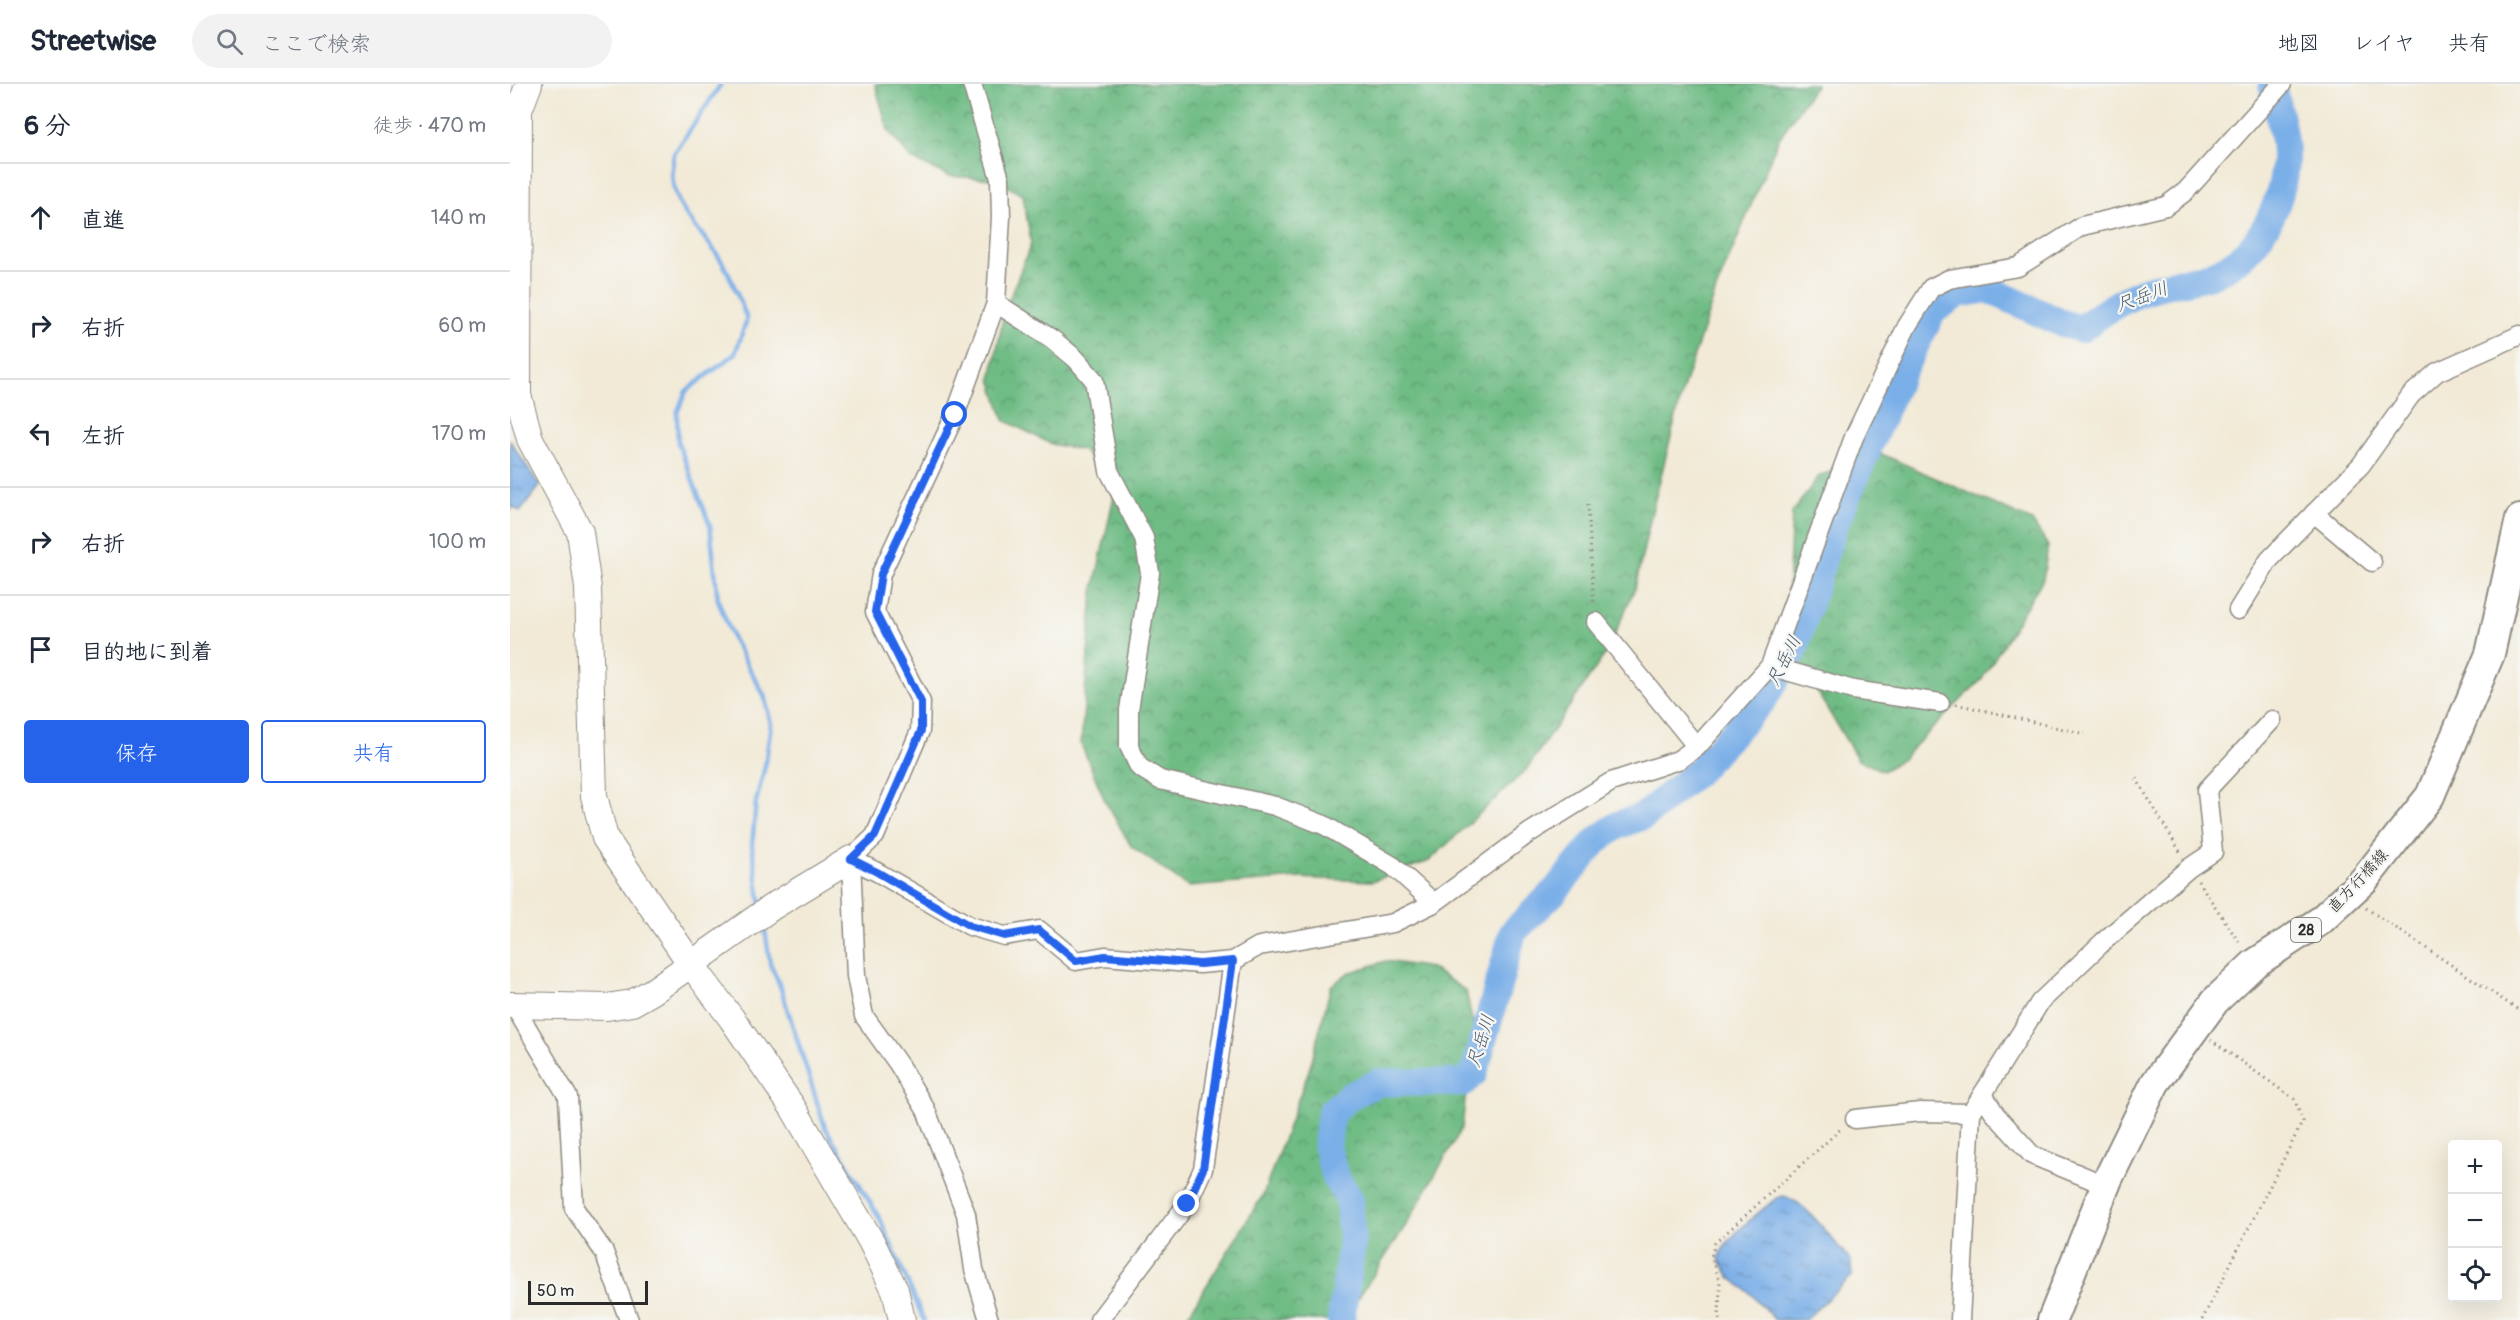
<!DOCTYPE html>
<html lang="ja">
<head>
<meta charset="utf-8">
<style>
	:root { --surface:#fff; --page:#f2f2f3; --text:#1f2937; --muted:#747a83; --line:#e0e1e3; --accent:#2563eb }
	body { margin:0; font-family:Pangolin,"Klee One",sans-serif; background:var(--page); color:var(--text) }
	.controls { position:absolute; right:18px; bottom:18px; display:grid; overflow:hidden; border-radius:6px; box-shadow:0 6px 24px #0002 }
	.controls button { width:54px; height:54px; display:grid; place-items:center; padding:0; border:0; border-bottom:2px solid var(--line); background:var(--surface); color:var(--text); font:30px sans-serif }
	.scale { position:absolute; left:18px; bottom:15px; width:120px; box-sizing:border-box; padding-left:6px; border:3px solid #2b2b2b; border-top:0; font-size:16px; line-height:21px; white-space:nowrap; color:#2b2b2b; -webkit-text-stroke:4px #f6f6f2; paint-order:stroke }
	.stop { position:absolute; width:18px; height:18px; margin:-14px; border:4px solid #2563eb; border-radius:50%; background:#fff }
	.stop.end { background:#2563eb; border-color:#fff; box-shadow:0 2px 6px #0008 }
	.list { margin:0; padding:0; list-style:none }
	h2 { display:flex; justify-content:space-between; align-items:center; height:78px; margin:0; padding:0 24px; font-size:26px }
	h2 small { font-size:20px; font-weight:400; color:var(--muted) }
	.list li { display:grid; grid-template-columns:39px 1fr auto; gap:18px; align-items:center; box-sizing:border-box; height:108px; padding:0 24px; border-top:2px solid var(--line) }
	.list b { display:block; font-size:22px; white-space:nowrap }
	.list em { font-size:20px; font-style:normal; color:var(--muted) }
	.actions { display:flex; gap:12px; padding:18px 24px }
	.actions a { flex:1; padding:14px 0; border:2px solid var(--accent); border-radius:6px; text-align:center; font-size:21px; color:var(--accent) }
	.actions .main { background:var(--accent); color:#fff }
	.icon { flex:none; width:33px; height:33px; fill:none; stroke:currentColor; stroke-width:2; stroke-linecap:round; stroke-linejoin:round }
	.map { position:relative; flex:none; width:2010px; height:1236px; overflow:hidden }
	header { display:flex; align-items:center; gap:36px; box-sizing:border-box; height:84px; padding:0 30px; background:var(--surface); border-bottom:2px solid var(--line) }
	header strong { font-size:28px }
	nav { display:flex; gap:33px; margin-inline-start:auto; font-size:21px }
	.search { width:420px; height:54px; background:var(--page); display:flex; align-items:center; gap:15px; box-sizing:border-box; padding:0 21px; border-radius:33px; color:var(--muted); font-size:22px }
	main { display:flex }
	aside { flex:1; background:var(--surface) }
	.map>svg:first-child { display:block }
	.forest { fill:url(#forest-crowns); stroke:#4d7458; stroke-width:1.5 }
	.water { fill:url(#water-ripples); stroke:#526d8a; stroke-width:1.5 }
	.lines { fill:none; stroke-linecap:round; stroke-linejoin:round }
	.stream { stroke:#7aafe8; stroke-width:4.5 }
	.river { stroke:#7aafe8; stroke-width:28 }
	.street-casing { stroke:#8e8a81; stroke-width:21 }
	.secondary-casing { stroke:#8e8a81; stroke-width:28 }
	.primary-casing { stroke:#8e8a81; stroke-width:32 }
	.path { stroke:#8e8a81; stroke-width:3; stroke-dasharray:1.5 4.5; stroke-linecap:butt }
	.street { stroke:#fff; stroke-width:18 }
	.secondary { stroke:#fff; stroke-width:26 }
	.primary { stroke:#fff; stroke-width:28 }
	.route { stroke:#2563eb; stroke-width:8 }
	.labels { text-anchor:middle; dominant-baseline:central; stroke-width:4.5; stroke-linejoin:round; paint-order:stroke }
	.shield { fill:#f6f6f2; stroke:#686867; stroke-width:1.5 }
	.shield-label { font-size:15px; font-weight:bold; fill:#2b2b2b }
	.street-label { font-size:16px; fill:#2b2b2b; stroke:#f6f6f2 }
	.water-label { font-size:18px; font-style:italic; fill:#47596d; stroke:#f6f6f2 }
</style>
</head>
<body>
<header>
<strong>Streetwise</strong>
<div class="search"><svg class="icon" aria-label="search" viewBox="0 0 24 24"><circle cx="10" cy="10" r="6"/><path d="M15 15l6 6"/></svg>ここで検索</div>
<nav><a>地図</a><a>レイヤ</a><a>共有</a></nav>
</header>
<main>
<aside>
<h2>6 分<small>徒歩 · 470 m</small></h2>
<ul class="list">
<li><svg class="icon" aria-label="ahead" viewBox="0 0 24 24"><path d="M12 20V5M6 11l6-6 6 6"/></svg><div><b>直進</b></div><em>140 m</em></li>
<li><svg class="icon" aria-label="right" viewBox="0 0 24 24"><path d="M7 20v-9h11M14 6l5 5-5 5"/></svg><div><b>右折</b></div><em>60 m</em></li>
<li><svg class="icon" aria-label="left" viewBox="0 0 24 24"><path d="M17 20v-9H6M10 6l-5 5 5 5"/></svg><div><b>左折</b></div><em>170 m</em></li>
<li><svg class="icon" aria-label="right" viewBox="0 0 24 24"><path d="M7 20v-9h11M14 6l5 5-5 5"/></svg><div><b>右折</b></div><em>100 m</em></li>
<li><svg class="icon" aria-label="arrive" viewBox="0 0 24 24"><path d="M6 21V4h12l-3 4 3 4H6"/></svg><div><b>目的地に到着</b></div></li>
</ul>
<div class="actions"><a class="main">保存</a><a>共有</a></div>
</aside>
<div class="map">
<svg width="2010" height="1236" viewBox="0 0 2010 1236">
	<defs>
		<pattern id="forest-crowns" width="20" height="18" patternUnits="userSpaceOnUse" patternTransform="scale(1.5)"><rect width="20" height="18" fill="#6fbc85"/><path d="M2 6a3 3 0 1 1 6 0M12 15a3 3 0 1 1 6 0" fill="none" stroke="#5b996d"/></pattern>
		<pattern id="water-ripples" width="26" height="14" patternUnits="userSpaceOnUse" patternTransform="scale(1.5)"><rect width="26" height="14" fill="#7aafe8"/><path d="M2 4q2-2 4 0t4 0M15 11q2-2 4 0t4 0" fill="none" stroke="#648fbc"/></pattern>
	</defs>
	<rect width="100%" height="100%" fill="#f6f6f2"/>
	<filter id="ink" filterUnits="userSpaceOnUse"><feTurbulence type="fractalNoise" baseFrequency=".0167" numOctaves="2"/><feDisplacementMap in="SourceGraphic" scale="12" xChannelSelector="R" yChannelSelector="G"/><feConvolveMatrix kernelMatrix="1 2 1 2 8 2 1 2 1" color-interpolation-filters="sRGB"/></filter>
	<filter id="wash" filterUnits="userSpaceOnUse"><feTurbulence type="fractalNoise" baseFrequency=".008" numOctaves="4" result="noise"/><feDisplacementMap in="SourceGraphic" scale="24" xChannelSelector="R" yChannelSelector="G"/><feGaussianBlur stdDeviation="1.35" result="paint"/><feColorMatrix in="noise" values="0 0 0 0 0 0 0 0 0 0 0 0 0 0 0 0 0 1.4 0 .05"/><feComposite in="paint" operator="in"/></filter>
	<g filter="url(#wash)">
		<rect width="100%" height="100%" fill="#f2ead7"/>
		<g class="forest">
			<polygon points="365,0 1306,0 1268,56 1206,206 1173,305 1143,423 1125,504 1098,566 1016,686 919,777 862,797 787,794 678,803 621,762 595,717 571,660 583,508 604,412 589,385 573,366 541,360 494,336 481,295 494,229 521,160 513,111 484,95 439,92 401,75 378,46"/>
			<polygon points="1367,368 1522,437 1538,462 1533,495 1472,595 1391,676 1373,687 1348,676 1292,583 1277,525 1282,429 1308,393"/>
			<polygon points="876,877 921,884 956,907 963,941 952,1044 896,1141 834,1236 675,1236 753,1111 800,983 821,902 838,889"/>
		</g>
		<g class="water">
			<polygon points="0,357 30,402 10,428 3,423 0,427"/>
			<path d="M1272 1112C1295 1115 1325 1160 1341 1177L1342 1192 1295 1236H1265L1241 1210 1220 1193 1209 1175C1213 1155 1249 1129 1265 1115Z"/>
		</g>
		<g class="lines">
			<g class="stream">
				<path d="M211 0 164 70C153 126 193 142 215 183 224 199 230 218 237 235L225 270 176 307 167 329 168 359 200 441 208 516 223 555 254 611 261 640 255 682 246 718 242 762 251 822"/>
				<polyline points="254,839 260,879 270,902 315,1043 370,1135 414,1236"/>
			</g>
			<path class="river" d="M831 1236 842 1159 839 1114 825 1093 817 1063 821 1028 840 1012 869 998 953 999 964 989 1003 848 1045 807 1086 757 1108 741 1134 732 1187 688 1253 616 1283 568 1324 441 1390 291 1423 227 1448 210 1478 205 1549 238 1571 245C1595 227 1618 211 1647 203 1669 197 1694 196 1714 185 1751 164 1773 119 1775 77 1776 52 1767 25 1762 0"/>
		</g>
	</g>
	<g filter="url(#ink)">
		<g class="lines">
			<g class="street-casing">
				<g id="street">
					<polyline points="462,0 490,95 491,133 486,219 445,331 371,490 365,528 411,618 410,647 365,752 341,775 346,892 354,932 389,981 416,1026 456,1130 464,1185 479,1236"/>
					<polyline points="486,219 542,255 566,275 584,296 599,387 634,454 640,489 619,626 619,662 629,683 650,696 765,722 814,741 883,782 924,819"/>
					<polyline points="1804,429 1862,478"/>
					<polyline points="1728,526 1759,476 1851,381 1901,311 1927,288 2010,251"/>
					<polyline points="1086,538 1187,663"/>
					<polyline points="1260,582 1343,606 1430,619"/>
					<polyline points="341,775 367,788 460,842 494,852 529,846 566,877 595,872 690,880 723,877 749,862 883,839 924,819 1019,749 1101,698 1168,676 1187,663 1260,582 1344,353 1397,242 1421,204 1439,195 1508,183 1572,142 1656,122 1676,107 1772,0"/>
					<polyline points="3,920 58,1013 64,1124 94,1168 119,1236"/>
					<polyline points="1473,1010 1485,1030 1522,1071 1595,1101"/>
					<polyline points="1345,1035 1410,1028 1461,1029"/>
					<polyline points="589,1236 677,1120 693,1085 723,877"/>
					<polyline points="1450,1236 1461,1029 1530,918 1594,857 1679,784 1703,768 1697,706 1762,636"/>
				</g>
			</g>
			<g class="secondary-casing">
				<g id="secondary">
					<polyline points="19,0 9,26 8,311 20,355 70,448 78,504 84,712 95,754 181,880 222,935 283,1024 361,1157 385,1206 392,1236"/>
					<polyline points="0,921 97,923 122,919 143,907 262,823 341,775"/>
				</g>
			</g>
			<g class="primary-casing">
				<polyline id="primary" points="1542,1236 1598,1095 1645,999 1705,917 1744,880 1810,837 1854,796 1920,712 1980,570 2010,435"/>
			</g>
			<g class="path">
				<polyline points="1078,420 1084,522"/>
				<polyline points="1446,620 1575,650"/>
				<polyline points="1626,694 1672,771"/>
				<polyline points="1688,797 1731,861"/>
				<polyline points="1856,824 2010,927"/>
				<polyline points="1209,1236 1210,1198 1201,1173 1205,1159 1333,1043"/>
				<polyline points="1692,1236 1793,1037 1784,1015 1701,956"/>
			</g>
			<use href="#street" class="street"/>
			<use href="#secondary" class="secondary"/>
			<use href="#primary" class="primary"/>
		</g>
	</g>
	<g class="lines" filter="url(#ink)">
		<polyline class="route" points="445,331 371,490 365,528 411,618 411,647 365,752 341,775 367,788 460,842 494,852 529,846 566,877 595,872 690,880 723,877 693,1085 677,1120"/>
	</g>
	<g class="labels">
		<rect class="shield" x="1781" y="834" width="30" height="24" rx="4.5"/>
		<g class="shield-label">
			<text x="1796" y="846">28</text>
		</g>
		<g class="street-label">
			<text transform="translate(1848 797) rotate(-47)">直方行橋線</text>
		</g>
		<g class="water-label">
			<text transform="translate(1632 213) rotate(-20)">尺岳川</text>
			<text transform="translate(1274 577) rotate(-63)">尺岳川</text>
			<text transform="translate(971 957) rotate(-73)">尺岳川</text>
		</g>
	</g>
</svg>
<div class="controls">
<button>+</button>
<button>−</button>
<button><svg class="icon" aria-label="locate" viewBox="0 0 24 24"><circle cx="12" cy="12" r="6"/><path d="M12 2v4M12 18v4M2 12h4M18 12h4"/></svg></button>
</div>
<div class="scale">50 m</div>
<div class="stop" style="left:445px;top:331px"></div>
<div class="stop end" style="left:677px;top:1120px"></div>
</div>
</main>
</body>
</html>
